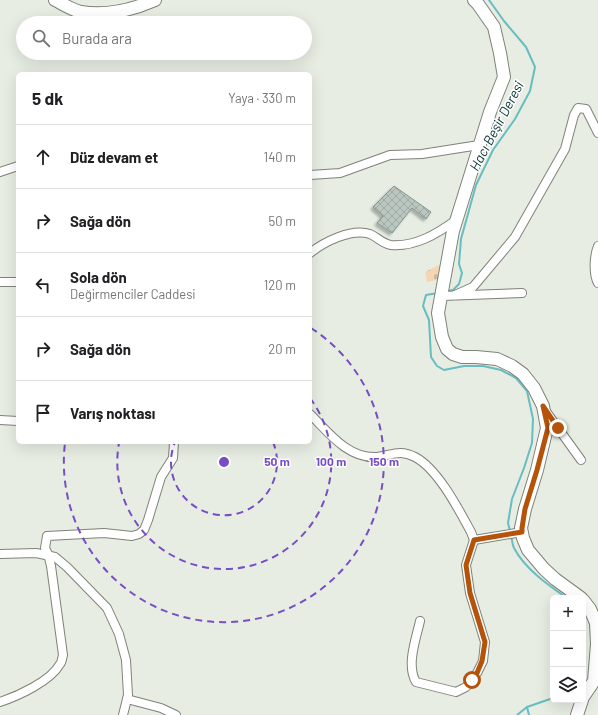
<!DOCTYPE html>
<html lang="tr">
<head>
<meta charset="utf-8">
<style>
	:root { --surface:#fff; --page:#f6f6f6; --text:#202124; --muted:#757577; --line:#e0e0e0 }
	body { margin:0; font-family:Barlow,sans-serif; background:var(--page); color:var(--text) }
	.controls { position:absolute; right:12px; bottom:12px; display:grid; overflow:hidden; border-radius:6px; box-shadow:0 4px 16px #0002 }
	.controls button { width:36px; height:36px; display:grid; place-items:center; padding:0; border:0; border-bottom:1px solid var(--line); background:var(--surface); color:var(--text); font:20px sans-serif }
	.stop { position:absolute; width:12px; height:12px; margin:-9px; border:3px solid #b45309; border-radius:50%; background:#fff }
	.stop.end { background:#b45309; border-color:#fff; box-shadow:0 1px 4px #0008 }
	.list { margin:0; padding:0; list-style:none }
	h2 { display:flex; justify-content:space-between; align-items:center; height:52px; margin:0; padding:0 16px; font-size:17px }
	h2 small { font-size:13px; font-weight:400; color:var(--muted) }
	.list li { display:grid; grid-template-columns:26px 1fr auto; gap:12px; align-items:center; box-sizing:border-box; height:64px; padding:0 16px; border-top:1px solid var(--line) }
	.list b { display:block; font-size:15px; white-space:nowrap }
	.list p { margin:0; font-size:13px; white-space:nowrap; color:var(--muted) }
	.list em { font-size:13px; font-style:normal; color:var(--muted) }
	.icon { flex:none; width:22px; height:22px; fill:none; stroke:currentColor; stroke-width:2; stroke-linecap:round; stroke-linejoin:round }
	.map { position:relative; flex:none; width:598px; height:715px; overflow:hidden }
	.search { position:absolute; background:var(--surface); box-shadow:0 4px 16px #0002; left:16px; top:16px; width:296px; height:44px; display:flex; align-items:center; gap:10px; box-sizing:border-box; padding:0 14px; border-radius:22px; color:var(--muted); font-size:15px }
	.panel { position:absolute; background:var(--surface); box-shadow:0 4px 16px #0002; left:16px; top:72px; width:296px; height:372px; border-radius:6px }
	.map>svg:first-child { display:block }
	.cemetery { fill:url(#cemetery-stones) }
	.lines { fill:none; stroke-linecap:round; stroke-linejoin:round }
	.stream { stroke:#67bdc0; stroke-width:2 }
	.building { fill:url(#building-cross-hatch); stroke:#87928d; filter:url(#shadow) }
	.street-casing { stroke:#7e837a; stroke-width:10 }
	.secondary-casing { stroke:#7e837a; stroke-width:14 }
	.street { stroke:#fff; stroke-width:8 }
	.secondary { stroke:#fff; stroke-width:12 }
	.route { stroke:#b45309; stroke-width:5 }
	.ring { fill:none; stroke:#784dc5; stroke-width:2; stroke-dasharray:7 5 }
	.labels { text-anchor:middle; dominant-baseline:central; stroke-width:3; stroke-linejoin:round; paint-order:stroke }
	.water-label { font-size:14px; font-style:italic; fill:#043032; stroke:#fff }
	.centre { fill:#784dc5; stroke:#fff; stroke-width:2 }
	.ring-label { font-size:12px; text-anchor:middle; font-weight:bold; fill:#784dc5; stroke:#fff; stroke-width:3; stroke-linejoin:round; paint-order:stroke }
</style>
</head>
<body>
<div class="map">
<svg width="598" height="715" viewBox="0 0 598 715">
	<defs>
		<pattern id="cemetery-stones" width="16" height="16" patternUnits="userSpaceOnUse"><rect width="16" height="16" fill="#f5d6b4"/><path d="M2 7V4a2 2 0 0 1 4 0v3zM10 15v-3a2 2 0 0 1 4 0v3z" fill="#d2b89a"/></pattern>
		<pattern id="building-cross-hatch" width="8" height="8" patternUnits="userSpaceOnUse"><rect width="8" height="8" fill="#bac6c0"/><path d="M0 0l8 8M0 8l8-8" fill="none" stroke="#a0aaa5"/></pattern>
		<filter id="shadow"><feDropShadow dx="-2.5" dy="2.5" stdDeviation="1" flood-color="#0004"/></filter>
	</defs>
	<rect width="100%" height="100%" fill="#e7ede3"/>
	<polygon class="cemetery" points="445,262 442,279 427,282 425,272"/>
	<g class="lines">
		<g class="stream">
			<polyline points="447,291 453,290 459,284 462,273 459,264 461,239 476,185 493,150 515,119 530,91 535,67 526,47 504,21 489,0"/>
			<polyline points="438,293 426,295 423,306 429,320 431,357 437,366 444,370 464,366 483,366 501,370 516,378 527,391 533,419 532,443 524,468 512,499 508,523 510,531"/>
			<path d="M511 535C512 539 512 544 514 548 525 569 548 585 567 598"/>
			<path d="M583 623C586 636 586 647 583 660"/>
			<polyline points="527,707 529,715"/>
			<polyline points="517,715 527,707 553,698"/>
		</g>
	</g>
	<polygon class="building" points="394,186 431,212 426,219 412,208 392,233 377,223 383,216 373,207"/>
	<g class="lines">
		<g class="street-casing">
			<g id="street">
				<polyline points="0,172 18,166"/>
				<polyline points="310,175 340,173 390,155 422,154 479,145"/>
				<path d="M598 246C594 256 593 274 598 283"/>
				<path d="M310 253C324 242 351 228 370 234 377 237 383 244 391 245 415 247 437 234 456 220"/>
				<polyline points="0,282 18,282"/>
				<polyline points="455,295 473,287 515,237 565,149 574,115 578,108 586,109 598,133"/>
				<polyline points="442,296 522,293"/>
				<polyline points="545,410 581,460"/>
				<path d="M310 414C328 432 348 459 377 457 392 455 400 449 415 457 438 469 459 510 471 532L474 540 466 565 470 593 485 642 483 661 477 673 466 687 456 692 416 682C406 665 416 639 420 621"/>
				<polyline points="0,420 18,421"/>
				<polyline points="474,540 522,532"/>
				<polyline points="0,554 36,553 55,557 67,567 107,608 119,634 126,660 128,695 123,715"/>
				<polyline points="127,699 161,708 176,715"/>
				<path d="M0 702C18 696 51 681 60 664 62 662 62 658 63 655L51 566 48 554 45 548 47 536 104 533 132 536 139 534 144 530 148 520 161 477 173 458 174 442"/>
			</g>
		</g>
		<g class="secondary-casing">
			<g id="secondary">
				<path d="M55 0C63 4 72 10 81 12 106 16 132 10 155 0"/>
				<polyline points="474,0 478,4 494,27 500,53 504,77 490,112 453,231 438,313 442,337 447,349 453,354 462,357 476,357 497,359 512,366 523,374 534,388 543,406 547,428 537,470 525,509 521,528 523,538 528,550 544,569 555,579 581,598"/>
				<polyline points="583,600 590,609 596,623 597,644 594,681 583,697"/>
				<polyline points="577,715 582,700"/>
			</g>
		</g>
		<use href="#street" class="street"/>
		<use href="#secondary" class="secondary"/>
	</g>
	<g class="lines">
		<polyline class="route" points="472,680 477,673 482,661 485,642 470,593 466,565 474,540 522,532 522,528 525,509 537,470 548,428 543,406 558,428"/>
	</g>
	<g class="ring">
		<path d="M273 442A53 53 0 1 1 175 442"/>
		<path d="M310 398A107 107 0 1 1 119 443"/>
		<path d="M311 328A160 160 0 1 1 65 443"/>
	</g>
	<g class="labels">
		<g class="water-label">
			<text transform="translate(496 126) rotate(-62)">Hacı Beşir Deresi</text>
		</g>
	</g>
	<circle cx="224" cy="462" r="6" class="centre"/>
	<g class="ring-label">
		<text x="277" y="466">50 m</text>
		<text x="331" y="466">100 m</text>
		<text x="384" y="466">150 m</text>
	</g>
</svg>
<div class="controls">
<button>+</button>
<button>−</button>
<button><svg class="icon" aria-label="layers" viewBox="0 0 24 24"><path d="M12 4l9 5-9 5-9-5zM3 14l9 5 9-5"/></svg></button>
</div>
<div class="stop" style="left:472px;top:680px"></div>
<div class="stop end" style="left:558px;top:428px"></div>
<div class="search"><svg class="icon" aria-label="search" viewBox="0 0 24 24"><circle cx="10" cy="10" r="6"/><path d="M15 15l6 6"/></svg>Burada ara</div>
<section class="panel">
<h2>5 dk<small>Yaya · 330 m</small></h2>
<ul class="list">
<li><svg class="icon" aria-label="ahead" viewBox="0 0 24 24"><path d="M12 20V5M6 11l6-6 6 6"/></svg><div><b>Düz devam et</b></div><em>140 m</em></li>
<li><svg class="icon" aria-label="right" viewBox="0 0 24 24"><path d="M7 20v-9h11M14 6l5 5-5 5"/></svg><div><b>Sağa dön</b></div><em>50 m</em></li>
<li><svg class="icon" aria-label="left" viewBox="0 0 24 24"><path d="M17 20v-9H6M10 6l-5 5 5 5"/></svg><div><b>Sola dön</b><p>Değirmenciler Caddesi</p></div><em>120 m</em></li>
<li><svg class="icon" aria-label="right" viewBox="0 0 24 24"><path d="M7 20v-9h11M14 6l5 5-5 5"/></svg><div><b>Sağa dön</b></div><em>20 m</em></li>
<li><svg class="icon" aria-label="arrive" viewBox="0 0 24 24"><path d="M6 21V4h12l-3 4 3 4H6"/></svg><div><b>Varış noktası</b></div></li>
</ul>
</section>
</div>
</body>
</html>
